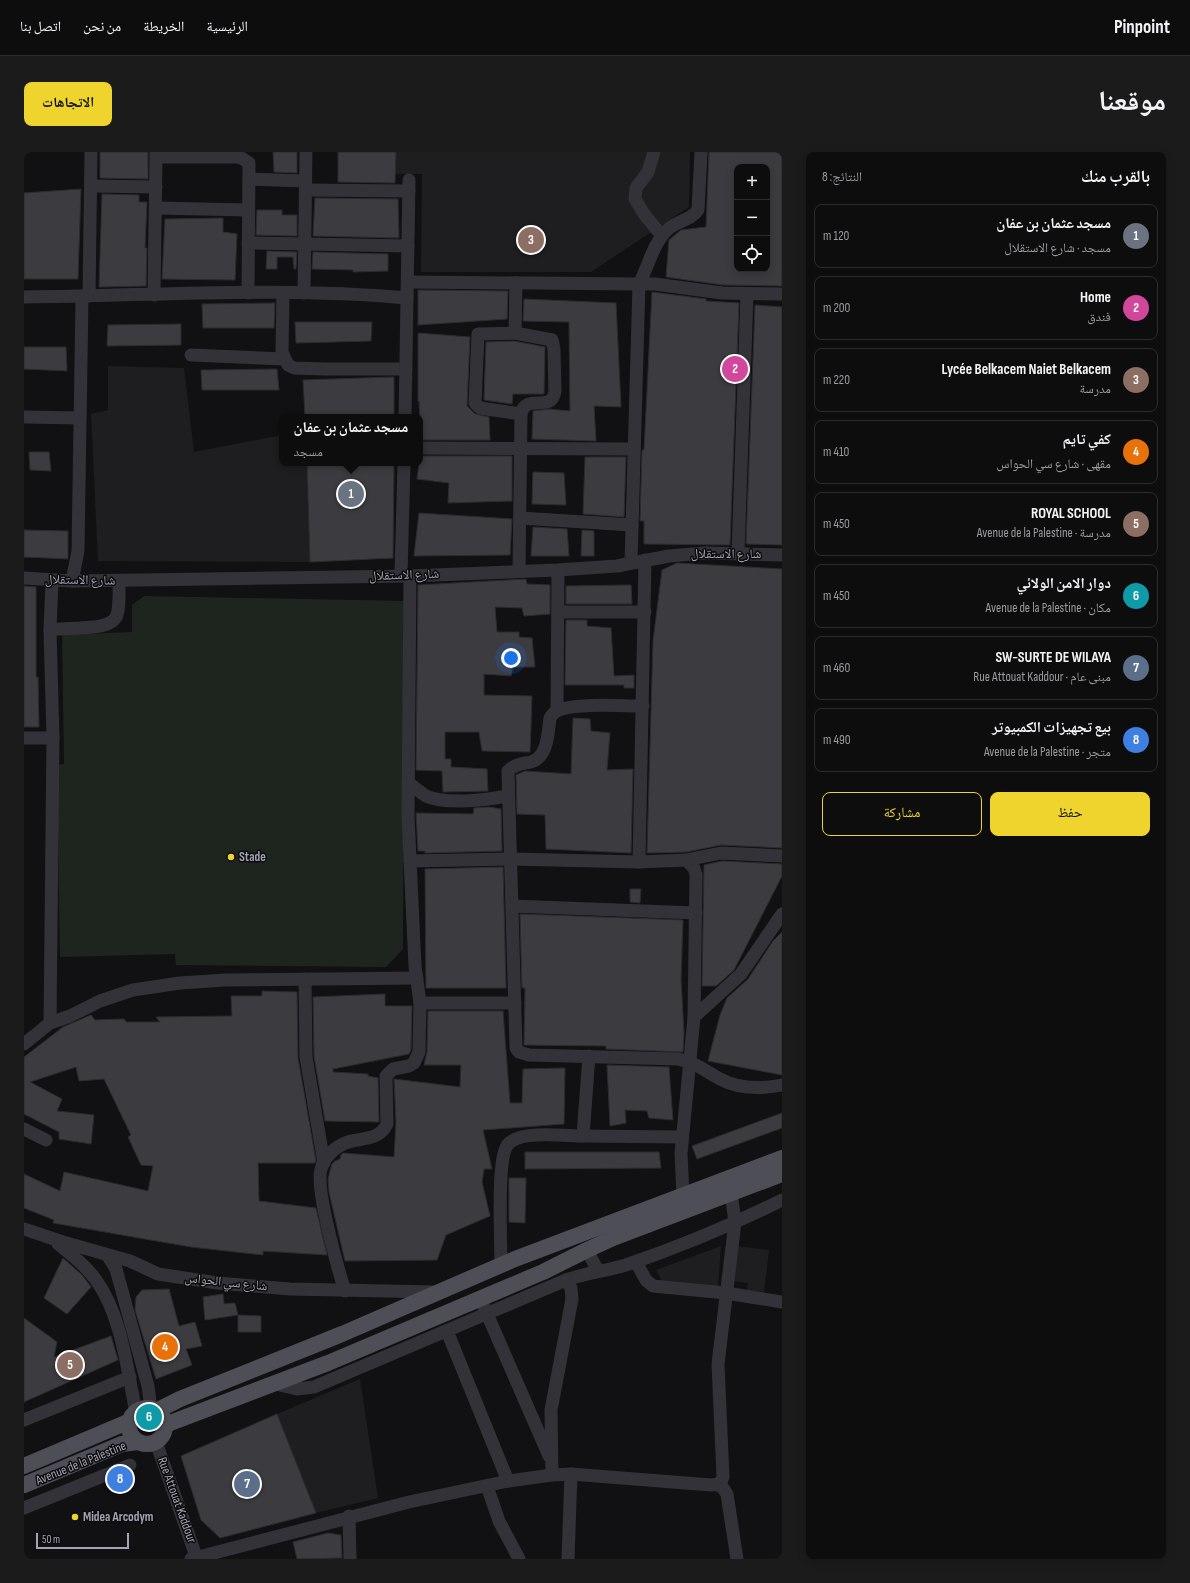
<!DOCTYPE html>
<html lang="ar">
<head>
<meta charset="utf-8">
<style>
	:root { --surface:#0d0d0e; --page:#1b1b1c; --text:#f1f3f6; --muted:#9a9c9e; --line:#2d2d2e; --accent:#efd42d }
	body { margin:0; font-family:"Sofia Sans Condensed","Noto Naskh Arabic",sans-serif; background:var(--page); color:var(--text); direction:rtl }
	.controls { position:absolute; right:12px; top:12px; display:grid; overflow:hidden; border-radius:8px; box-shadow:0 2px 10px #0003 }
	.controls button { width:36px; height:36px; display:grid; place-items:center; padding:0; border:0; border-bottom:1px solid var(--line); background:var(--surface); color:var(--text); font:20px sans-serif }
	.scale { position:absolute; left:12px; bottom:10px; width:93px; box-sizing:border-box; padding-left:4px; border:2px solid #a3a4b3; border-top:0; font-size:11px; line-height:14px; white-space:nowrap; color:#a3a4b3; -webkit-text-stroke:3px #0c0c0e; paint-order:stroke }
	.you { position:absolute; left:487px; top:506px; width:14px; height:14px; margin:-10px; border:3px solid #fff; border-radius:50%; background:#1a73e8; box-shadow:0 0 0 6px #1a73e833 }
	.badge { display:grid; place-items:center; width:26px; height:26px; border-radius:50%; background:var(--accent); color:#fff; font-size:13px; font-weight:700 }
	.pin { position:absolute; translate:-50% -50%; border:2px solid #fff; box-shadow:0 1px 4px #0006 }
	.popup { position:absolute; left:255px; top:262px; width:144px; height:52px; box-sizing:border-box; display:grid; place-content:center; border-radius:8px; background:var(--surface); filter:drop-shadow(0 1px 3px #0005); font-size:13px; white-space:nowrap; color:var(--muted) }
	.popup b { font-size:15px; color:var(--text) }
	.popup::after { content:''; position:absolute; left:50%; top:100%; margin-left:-8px; border:8px solid transparent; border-top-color:var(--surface) }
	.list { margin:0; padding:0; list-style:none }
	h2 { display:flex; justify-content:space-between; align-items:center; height:52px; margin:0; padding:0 16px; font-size:17px }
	h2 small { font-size:13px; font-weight:400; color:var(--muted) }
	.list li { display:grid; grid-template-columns:26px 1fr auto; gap:12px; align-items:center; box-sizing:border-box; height:64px; margin:0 8px 8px; padding:0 8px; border:1px solid var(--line); border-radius:8px }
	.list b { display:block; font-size:15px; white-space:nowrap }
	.list p { margin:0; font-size:13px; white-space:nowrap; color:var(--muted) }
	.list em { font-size:13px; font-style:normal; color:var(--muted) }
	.actions { display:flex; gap:8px; padding:12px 16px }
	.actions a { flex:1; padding:9px 0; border:1px solid var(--accent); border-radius:8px; text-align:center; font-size:14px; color:var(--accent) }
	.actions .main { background:var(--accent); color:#111 }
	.icon { flex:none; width:22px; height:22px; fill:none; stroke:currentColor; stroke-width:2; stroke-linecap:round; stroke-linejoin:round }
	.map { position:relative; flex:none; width:758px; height:1407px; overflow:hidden; direction:ltr; border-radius:8px }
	header { display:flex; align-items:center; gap:24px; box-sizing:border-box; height:56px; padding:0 20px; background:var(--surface); border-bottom:1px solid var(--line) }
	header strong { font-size:19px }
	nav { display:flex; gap:22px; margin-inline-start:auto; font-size:14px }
	.intro { display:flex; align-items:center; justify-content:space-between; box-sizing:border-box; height:96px; padding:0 24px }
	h1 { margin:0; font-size:28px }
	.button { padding:10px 18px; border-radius:8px; background:var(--accent); color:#111; font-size:14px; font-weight:700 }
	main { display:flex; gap:24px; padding:0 24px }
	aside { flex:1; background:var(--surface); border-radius:8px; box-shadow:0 2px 10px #0003 }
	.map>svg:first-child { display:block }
	.built { fill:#1e1d20 }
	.green { fill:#1e251f }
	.building { fill:#3c3b40; stroke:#2c2b2f; fill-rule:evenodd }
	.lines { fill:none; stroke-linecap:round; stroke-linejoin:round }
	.minor { stroke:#323238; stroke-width:13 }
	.major { stroke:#4e4e56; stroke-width:16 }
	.poi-dot { fill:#efd42d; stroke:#0c0c0e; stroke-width:1.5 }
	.labels { text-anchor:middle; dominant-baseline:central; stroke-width:3; stroke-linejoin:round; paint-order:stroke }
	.street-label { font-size:13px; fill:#a3a4b3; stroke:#0c0c0e }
	.poi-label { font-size:13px; font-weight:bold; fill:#a3a4b3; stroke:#0c0c0e; text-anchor:start }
</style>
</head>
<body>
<header>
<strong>Pinpoint</strong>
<nav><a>الرئيسية</a><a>الخريطة</a><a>من نحن</a><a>اتصل بنا</a></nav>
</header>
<div class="intro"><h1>موقعنا</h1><a class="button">الاتجاهات</a></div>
<main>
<aside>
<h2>بالقرب منك<small>النتائج: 8</small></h2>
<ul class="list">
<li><span class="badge" style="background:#6b7280">1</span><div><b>مسجد عثمان بن عفان</b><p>مسجد · شارع الاستقلال</p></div><em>120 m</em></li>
<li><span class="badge" style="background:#d1479c">2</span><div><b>Home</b><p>فندق</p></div><em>200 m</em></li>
<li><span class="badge" style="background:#8d6e63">3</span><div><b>Lycée Belkacem Naiet Belkacem</b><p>مدرسة</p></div><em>220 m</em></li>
<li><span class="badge" style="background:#e8710a">4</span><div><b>كفي تايم</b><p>مقهى · شارع سي الحواس</p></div><em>410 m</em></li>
<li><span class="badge" style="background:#8d6e63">5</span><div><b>ROYAL SCHOOL</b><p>مدرسة · Avenue de la Palestine</p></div><em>450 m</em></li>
<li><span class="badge" style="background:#0f9aa8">6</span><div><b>دوار الامن الولائي</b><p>مكان · Avenue de la Palestine</p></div><em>450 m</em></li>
<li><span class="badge" style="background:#5c6f8a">7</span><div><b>SW-SURTE DE WILAYA</b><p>مبنى عام · Rue Attouat Kaddour</p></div><em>460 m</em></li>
<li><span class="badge" style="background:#3f7fe0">8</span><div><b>بيع تجهيزات الكمبيوتر</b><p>متجر · Avenue de la Palestine</p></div><em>490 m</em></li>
</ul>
<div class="actions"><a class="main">حفظ</a><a>مشاركة</a></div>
</aside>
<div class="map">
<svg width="758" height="1407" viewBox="0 0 758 1407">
	<rect width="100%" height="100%" fill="#111113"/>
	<g class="built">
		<polygon points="372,0 666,0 665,55 567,120 397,120 398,22 371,22"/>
		<polygon points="84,214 160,216 170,300 258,283 258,311 283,311 286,410 74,409 67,262 84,258"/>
		<polygon points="697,1094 694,1135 639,1131 632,1118"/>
		<polygon points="713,1094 745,1098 740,1140 723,1138 724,1131 709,1129"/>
		<polygon points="336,1227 354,1346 292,1361 253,1262"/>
	</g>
	<polygon class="green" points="120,444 380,449 379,797 362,815 152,813 151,802 36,805 33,613 40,612 38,483 108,480 108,453"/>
	<g class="building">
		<polygon points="76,0 124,0 124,27 76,26"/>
		<polygon points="249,0 273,0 273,21 250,20"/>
		<polygon points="314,0 372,0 371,31 314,30"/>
		<path d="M685 0H758V134L699 133 642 125 645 88 657 78 682 75ZM713 15H743V117H713Z"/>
		<polygon points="57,37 54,127 0,127 0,41"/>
		<polygon points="78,42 115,43 115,50 123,50 121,96 123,96 122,134 75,135"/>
		<polygon points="291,46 374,47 375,86 289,84"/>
		<polygon points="233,58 258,58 258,63 273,63 273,84 232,83"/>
		<polygon points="199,66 199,80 213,82 211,128 138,127 141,67"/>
		<polygon points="243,99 273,100 272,117 270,117 269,105 253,105 253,117 242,117"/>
		<polygon points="289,100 364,102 364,119 329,120 329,118 288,117"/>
		<polygon points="394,138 484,139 483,167 394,173"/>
		<polygon points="628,140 682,147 682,149 715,151 706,393 620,392 620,369 616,369 618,298 620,298"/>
		<polygon points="500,147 592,151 597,255 570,254 572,289 508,287 509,259 525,257 546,259 545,170 499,169"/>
		<polygon points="251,151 250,176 179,176 178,152"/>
		<polygon points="731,153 758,155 758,393 722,392"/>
		<polygon points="271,170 348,170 347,189 272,191"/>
		<polygon points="157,172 157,193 83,194 84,173"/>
		<polygon points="394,181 446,185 443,254 451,262 465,265 466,288 397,288 395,249 394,249"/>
		<polygon points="490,189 521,195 520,242 489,242 488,252 460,248 462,190"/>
		<polygon points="0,195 42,195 43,219 0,217"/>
		<polygon points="253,217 255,238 178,238 177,218"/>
		<polygon points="370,225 370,265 281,265 279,228"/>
		<polygon points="5,300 25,300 27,319 6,318"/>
		<polygon points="396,304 488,304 488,349 424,351 425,331 393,327"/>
		<polygon points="561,305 602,305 600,365 559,362"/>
		<polygon points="283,311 370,311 369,406 286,410"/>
		<polygon points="509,320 540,321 542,353 508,352"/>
		<polygon points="395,361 488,367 486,403 390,404"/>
		<polygon points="509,375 543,377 545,404 507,404"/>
		<polygon points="0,378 44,379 44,407 0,405"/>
		<polygon points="558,378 570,379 570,404 557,404"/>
		<polygon points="653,411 758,417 758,696 697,693 662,700 623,701 629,489 638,418"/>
		<polygon points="502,427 503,432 526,433 526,462 500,464 498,456 471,455 473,480 495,480 495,485 508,486 511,515 489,515 487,524 460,522 460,543 508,544 506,600 458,599 455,580 421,580 421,607 427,607 427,615 463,617 464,639 419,640 418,619 392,618 394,433"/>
		<polygon points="607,433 608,452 542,452 542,434"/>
		<polygon points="0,434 12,435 12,525 14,525 15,575 0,575"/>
		<polygon points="542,468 563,468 563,474 587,476 590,524 610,523 610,536 600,536 600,533 541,533"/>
		<polygon points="549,566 566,567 567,579 586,581 583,618 609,617 607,701 522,697 521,663 493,662 492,623 501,619 547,622"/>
		<polygon points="465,655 477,657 478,699 401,701 401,699 394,699 392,661 449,662 450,656"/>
		<polygon points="698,709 758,712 758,724 710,818 692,834 678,834 680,713"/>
		<polygon points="479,715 482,836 402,836 401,717"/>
		<polygon points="606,737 617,737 616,751 606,750"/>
		<polygon points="496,762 659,768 657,827 660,881 659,900 582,897 582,894 500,893 501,836 498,836"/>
		<polygon points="758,780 758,923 684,909 696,863 703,846 724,827 749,789"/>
		<polygon points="238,839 273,840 274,906 292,1009 291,1011 234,1011 235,1049 292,1056 303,1103 239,1099 239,1103 167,1095 29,1071 30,1068 0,1056 0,1022 36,1039 40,1020 124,1039 129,1014 117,1013 104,985 107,983 80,927 55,929 52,915 6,930 38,947 33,959 70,963 67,992 35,987 35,980 0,962 0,905 39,875 67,863 71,868 100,867 102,870 136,870 132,865 208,864 207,844 238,844"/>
		<polygon points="361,842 361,854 388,854 387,898 385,902 309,917 309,920 344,922 344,924 354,926 355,970 301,969 290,904 289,845"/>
		<polygon points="404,859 479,859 486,951 498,951 499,917 541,916 540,972 459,978 468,1017 460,1017 458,1030 466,1064 422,1083 413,1108 321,1109 305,1040 304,1027 308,1012 311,1009 316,1007 317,1003 319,1001 370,1005 372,970 370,927 436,935 437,913 400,913 403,900"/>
		<polygon points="583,913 645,915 649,968 625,966 623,959 601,958 602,971 586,974"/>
		<polygon points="758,961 758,976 673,1007 668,994"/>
		<polygon points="501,1000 635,1000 637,1016 501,1017"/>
		<polygon points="485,1026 502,1026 501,1071 485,1070"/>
		<polygon points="39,1106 58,1123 67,1135 43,1162 20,1146"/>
		<polygon points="145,1137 155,1174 171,1170 178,1194 162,1197 168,1213 132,1227 111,1158 112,1145 118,1138"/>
		<polygon points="199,1142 200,1152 211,1151 214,1163 181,1168 179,1145"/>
		<polygon points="214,1163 237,1164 237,1180 214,1180"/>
		<polygon points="0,1166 33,1190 30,1205 87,1184 94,1208 0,1250"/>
		<polygon points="253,1262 292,1361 196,1386 177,1368 157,1304"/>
		<polygon points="304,1381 317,1383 318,1406 273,1407 269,1390"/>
	</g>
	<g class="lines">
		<g class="minor">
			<polyline points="132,0 132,5 216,5 225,11 224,141"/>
			<polyline points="630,0 624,20 612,36 611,47 620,62 638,84"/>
			<path d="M677 0 674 58C666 69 652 69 643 78 629 92 624 115 615 132H631L698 141 758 142"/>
			<polyline points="226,27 281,29"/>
			<polyline points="67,34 132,35"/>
			<polyline points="282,38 385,39"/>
			<polyline points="132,56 224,58"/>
			<polyline points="224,91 384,94"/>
			<polyline points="384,130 615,132 607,411"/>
			<path d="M492 131 491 181 528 188 530 197 531 239C528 262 502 240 497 262L495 419"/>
			<polyline points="259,141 258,200 264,213 270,216 301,217 382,217"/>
			<polyline points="280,141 282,0"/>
			<polyline points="130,143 132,5"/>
			<polyline points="65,144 67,0"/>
			<path d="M0 145C127 144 256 134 383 146"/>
			<polyline points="491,181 454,182 451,251 456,256 497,262"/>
			<polyline points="167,203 260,207"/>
			<polyline points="0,265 55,266"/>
			<polyline points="381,265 385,28"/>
			<polyline points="396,296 610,297"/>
			<polyline points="496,366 608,373"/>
			<polyline points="714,401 723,142"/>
			<polyline points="621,408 615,710 662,708 670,716 672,723 670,865 657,1002 659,1043"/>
			<polyline points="377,423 380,311"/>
			<polyline points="0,426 48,429 386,424 534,418 593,414 645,404 681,401 758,403"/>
			<polyline points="48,429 54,399 58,145"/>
			<polyline points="535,460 621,460"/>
			<path d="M26 478C42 474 87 481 93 463 96 453 95 439 95 429"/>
			<path d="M619 554C596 554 560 551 538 557 532 558 529 561 526 566 524 581 524 605 507 610 498 612 491 612 484 619L492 896 495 900 505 903 654 907C671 910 681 919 696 927 715 937 738 937 758 933"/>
			<polyline points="533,558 534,418"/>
			<polyline points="0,586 29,586"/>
			<path d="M384 631C390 635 396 640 402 644 422 653 462 648 484 644"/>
			<polyline points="662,708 697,701 758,704"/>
			<polyline points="386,709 487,707 615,710"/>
			<polyline points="488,754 672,761"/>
			<polyline points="281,827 282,905 300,1011"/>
			<polyline points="396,851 491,851"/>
			<polyline points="670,865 717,822 758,762"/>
			<polyline points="26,871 46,864 76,849 109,838 156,831 201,828 393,826"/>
			<polyline points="0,892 26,871 29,586 26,478 28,429"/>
			<polyline points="0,977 22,988"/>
			<polyline points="559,984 658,985"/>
			<polyline points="0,1077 39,1090 106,1109 134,1122 194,1131 266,1137 411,1140"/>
			<path d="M34 1092C48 1103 62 1114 72 1128 98 1164 103 1218 112 1260"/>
			<polyline points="563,1098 574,1119"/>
			<polyline points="84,1104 92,1117 124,1234 127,1257"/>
			<polyline points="612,1110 622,1128 629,1134 702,1141 758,1150"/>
			<path d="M477 1113C477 1091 473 1011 482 996 483 993 486 990 488 989 502 979 541 984 559 984L565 904"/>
			<path d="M321 1139C314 1117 291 1036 297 1017 300 1005 312 994 324 990 338 986 356 988 363 972L362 924 369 917 385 914 390 911 395 900 396 851 391 814 384 664 386 424"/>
			<polyline points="460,1155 525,1304"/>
			<polyline points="423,1179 484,1329"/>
			<path d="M251 1232 273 1237 290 1235 542 1128C562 1121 582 1119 602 1113 655 1095 708 1073 758 1048"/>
			<polyline points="0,1268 106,1225"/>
			<polyline points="132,1290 173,1407"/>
			<polyline points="528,1323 527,1258 548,1147 547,1136 542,1128"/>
			<polyline points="693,1332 699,1336 703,1342 713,1407"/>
			<polyline points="463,1334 475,1369 495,1407"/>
			<polyline points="0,1356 106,1313"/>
			<polyline points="325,1364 326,1407"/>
			<polyline points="167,1407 385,1350 484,1329 528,1323 547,1322 687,1333 696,1332 699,1325 694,1212 711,1070 707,1041"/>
			<polyline points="544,1407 547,1322"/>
		</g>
		<g class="major">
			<circle cx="123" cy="1274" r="18"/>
			<polyline points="132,1259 156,1247 318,1182 491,1107 758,1006"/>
			<polyline points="141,1273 304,1211 519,1120 563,1098 589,1086 758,1022"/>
			<polyline points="0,1314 106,1269"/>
			<polyline points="0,1333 98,1292 114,1290"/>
		</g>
	</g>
	<g class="poi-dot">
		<circle cx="207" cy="705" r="4"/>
		<circle cx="51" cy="1365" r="4"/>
	</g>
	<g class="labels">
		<g class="street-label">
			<text x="702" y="402">شارع الاستقلال</text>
			<text transform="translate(380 423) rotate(-2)">شارع الاستقلال</text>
			<text transform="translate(56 428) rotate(1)">شارع الاستقلال</text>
			<text transform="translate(202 1130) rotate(6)">شارع سي الحواس</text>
			<text transform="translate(57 1311) rotate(-22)">Avenue de la Palestine</text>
			<text transform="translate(153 1348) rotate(70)">Rue Attouat Kaddour</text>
		</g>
		<g class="poi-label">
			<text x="215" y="705">Stade</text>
			<text x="59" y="1365">Midea Arcodym</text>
		</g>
	</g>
</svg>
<div class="controls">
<button>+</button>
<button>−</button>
<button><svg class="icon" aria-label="locate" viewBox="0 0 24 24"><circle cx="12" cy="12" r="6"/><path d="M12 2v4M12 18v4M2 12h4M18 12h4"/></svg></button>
</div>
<div class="scale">50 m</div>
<div class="you"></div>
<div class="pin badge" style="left:327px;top:342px;background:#6b7280">1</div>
<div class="popup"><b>مسجد عثمان بن عفان</b>مسجد</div>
<div class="pin badge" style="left:711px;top:217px;background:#d1479c">2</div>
<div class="pin badge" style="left:507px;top:88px;background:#8d6e63">3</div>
<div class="pin badge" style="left:141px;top:1195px;background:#e8710a">4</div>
<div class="pin badge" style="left:46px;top:1213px;background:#8d6e63">5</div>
<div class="pin badge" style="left:125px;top:1265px;background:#0f9aa8">6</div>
<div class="pin badge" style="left:223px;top:1332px;background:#5c6f8a">7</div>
<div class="pin badge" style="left:96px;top:1327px;background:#3f7fe0">8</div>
</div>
</main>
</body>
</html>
